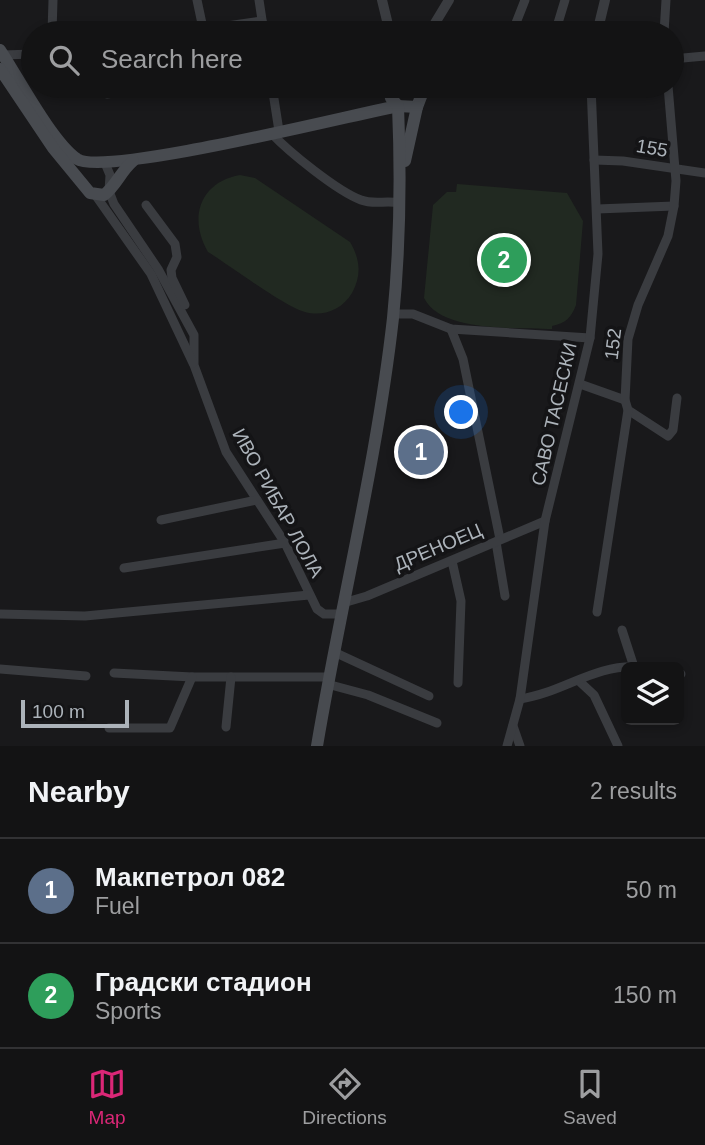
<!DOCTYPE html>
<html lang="en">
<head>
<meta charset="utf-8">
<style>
	:root { --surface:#131314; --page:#1c1c1d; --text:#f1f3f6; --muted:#9d9ea0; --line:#323234; --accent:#db2777 }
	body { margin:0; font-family:Helvetica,sans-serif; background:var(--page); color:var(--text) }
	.controls { position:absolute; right:21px; bottom:21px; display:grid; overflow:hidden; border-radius:10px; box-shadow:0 4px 10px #0003 }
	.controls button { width:63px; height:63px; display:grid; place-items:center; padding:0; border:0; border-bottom:2px solid var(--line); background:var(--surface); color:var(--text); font:35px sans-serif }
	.scale { position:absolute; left:21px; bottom:18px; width:108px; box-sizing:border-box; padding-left:7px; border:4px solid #acb3ba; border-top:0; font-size:19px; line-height:24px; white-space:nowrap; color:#acb3ba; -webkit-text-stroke:5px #141416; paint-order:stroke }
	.you { position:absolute; left:462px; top:413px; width:24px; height:24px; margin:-18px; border:5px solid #fff; border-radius:50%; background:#1a73e8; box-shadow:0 0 0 10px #1a73e833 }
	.badge { display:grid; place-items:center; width:46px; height:46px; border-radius:50%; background:var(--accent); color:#fff; font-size:23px; font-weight:700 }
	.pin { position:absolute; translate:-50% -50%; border:4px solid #fff; box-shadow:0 2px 7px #0006 }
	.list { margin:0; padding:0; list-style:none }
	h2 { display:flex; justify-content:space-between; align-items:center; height:91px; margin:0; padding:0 28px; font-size:30px }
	h2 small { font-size:23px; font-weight:400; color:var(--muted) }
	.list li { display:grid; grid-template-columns:46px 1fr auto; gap:21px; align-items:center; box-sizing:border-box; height:105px; padding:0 28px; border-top:2px solid var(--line) }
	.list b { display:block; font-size:26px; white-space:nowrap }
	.list p { margin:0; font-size:23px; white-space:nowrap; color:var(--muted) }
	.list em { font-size:23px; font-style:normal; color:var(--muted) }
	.icon { flex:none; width:38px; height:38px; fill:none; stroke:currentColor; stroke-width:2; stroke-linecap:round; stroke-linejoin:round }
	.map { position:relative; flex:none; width:705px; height:746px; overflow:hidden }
	.search { position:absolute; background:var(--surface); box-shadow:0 4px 10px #0003; left:21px; right:21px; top:21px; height:77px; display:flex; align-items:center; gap:18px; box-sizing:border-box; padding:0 24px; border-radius:38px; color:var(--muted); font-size:26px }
	.sheet { height:301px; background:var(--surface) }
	nav { display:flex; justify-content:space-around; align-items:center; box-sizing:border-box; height:98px; border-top:2px solid var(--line); background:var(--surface); font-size:19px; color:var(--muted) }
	nav a { display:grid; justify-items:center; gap:4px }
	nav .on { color:var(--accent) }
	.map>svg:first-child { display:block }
	.green { fill:#212921 }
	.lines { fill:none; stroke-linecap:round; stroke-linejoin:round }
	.minor { stroke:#3a3c40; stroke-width:9 }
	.tertiary { stroke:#3a3c40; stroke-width:10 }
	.secondary { stroke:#484b50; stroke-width:12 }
	.labels { text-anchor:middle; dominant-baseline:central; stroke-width:7; stroke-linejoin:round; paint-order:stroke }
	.street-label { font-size:19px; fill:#acb3ba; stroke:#141416 }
</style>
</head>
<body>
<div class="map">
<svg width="705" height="746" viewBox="0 0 705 746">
	<rect width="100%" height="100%" fill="#19191b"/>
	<g class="green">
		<path d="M240 175 255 178 350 242C360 259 362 275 352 293 342 310 323 317 305 312 285 307 229 265 208 252 188 218 200 182 240 175Z"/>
		<path d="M457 184 567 193 583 221 576 305C571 318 566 323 552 326V329C515 327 442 333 424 298L433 205 447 192H456Z"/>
	</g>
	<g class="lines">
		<g class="minor">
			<polyline points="197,0 204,33"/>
			<polyline points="259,0 264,33"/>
			<polyline points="52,33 53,0"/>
			<polyline points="178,33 262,21"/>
			<polyline points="512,33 525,0"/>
			<polyline points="555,33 565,0"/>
			<polyline points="664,33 666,0"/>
			<polyline points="3,55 33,54"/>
			<polyline points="672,59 705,56"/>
			<polyline points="102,86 107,94 159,86"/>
			<polyline points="272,86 279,131"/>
			<path d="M271 133C289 152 337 191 361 200 374 205 386 200 400 203"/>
			<polyline points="594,160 623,161 705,173"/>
			<polyline points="105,163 110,175 109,191 114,204 158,269 194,335 194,365 226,452 285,543 317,609 324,614 341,614"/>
			<polyline points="96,196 151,274 193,363"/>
			<polyline points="146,205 175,244 177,257 171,270 172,278 185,305"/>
			<polyline points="597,209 674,206"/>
			<polyline points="393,314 413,314 451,329 590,338"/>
			<polyline points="451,329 463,359 500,539"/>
			<polyline points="580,384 625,400"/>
			<polyline points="628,410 668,436 673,430 677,398"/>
			<polyline points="161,520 257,500"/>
			<polyline points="496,542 505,596"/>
			<polyline points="452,561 461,601 458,683"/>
			<polyline points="124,568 285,543"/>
			<polyline points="343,603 367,596 545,521"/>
			<polyline points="597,612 628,410 625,400 628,339 638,305 668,236 674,206 676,181 668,86"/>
			<polyline points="0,614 85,616 309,595"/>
			<polyline points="622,630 634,667"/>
			<polyline points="334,652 429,696"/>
			<polyline points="0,669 86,676"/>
			<polyline points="114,673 192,677 329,677"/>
			<polyline points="679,674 681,674"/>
			<polyline points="579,681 594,695 618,746"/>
			<polyline points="327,684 368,695 437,723"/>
			<path d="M520 699C562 693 595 664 638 667"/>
			<polyline points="513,726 520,746"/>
			<polyline points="226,727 231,677"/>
			<polyline points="109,728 170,728 192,677"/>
			<polyline points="507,746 520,699 545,521 590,338 598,254 591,86"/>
		</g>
		<g class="tertiary">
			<polyline points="382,0 390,33"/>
			<polyline points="429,33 449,0"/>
			<polyline points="597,33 605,0"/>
		</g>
		<g class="secondary">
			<path d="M0 50C18 77 52 142 77 159 105 177 351 115 398 106L417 107 425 86"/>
			<path d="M0 69 53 148 90 193 104 195C116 186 121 171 133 161"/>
			<polyline points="405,161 417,107"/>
			<path d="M317 746C341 603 377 461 393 318 400 247 401 176 398 106L391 98 388 86"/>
		</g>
	</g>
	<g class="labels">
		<g class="street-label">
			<text transform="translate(652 148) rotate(10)">155</text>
			<text transform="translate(613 344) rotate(-83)">152</text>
			<text transform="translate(554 414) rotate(-77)">САВО ТАСЕСКИ</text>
			<text transform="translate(278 503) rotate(61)">ИВО РИБАР ЛОЛА</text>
			<text transform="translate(438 547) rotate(-23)">ДРЕНОЕЦ</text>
		</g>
	</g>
</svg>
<div class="controls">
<button><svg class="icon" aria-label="layers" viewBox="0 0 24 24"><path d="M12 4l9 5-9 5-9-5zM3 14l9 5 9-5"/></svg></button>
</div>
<div class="scale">100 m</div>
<div class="you"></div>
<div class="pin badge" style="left:421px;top:452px;background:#5c6f8a">1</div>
<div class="pin badge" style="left:504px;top:260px;background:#2e9e5b">2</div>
<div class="search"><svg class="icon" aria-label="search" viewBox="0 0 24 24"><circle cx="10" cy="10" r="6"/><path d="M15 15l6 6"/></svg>Search here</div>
</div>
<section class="sheet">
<h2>Nearby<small>2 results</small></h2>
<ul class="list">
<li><span class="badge" style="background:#5c6f8a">1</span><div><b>Макпетрол 082</b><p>Fuel</p></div><em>50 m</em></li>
<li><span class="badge" style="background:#2e9e5b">2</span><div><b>Градски стадион</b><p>Sports</p></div><em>150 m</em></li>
</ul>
</section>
<nav>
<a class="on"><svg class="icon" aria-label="map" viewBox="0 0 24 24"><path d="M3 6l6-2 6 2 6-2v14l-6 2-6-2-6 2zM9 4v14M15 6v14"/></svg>Map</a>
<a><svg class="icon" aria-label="directions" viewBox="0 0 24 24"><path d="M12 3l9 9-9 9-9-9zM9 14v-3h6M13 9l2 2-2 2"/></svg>Directions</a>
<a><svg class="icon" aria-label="saved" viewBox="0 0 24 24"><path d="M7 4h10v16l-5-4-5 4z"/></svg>Saved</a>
</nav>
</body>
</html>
